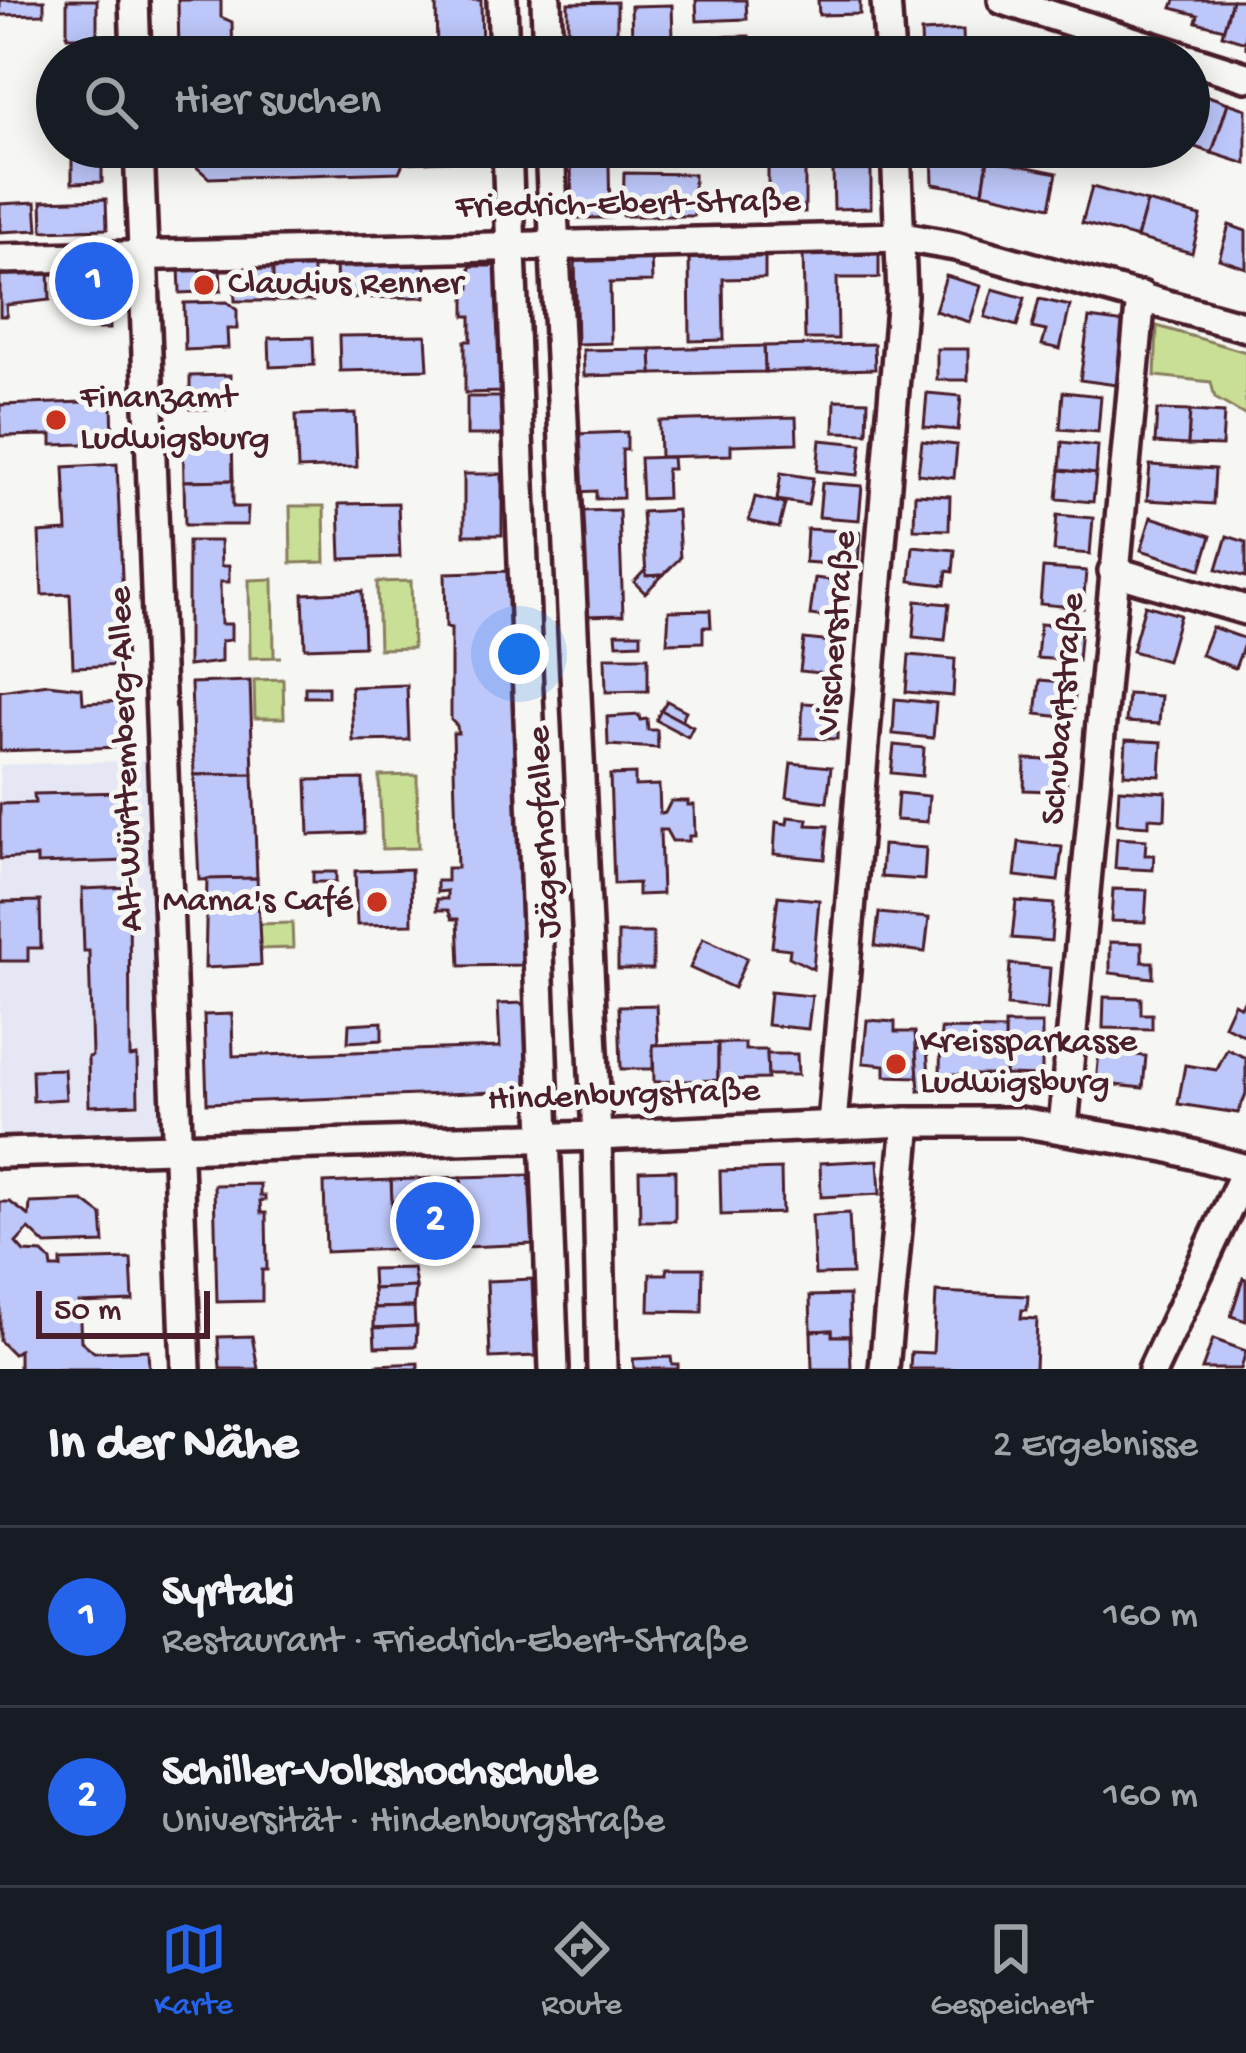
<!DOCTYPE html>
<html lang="de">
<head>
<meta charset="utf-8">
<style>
	:root { --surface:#171b24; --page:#242831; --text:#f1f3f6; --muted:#9ea1a6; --line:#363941; --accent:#2563eb }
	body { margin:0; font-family:"Gochi Hand",sans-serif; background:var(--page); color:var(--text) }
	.scale { position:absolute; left:36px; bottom:30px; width:174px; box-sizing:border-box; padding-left:12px; border:6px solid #4a1f2b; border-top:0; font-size:33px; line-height:42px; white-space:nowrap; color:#4a1f2b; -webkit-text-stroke:9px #f6f6f2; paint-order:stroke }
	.you { position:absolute; left:519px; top:654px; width:42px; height:42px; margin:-30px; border:9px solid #fff; border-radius:50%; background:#1a73e8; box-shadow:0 0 0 18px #1a73e833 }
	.badge { display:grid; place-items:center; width:78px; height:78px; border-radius:50%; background:var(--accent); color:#fff; font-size:39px; font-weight:700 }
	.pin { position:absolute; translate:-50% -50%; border:6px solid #fff; box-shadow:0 3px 12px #0006 }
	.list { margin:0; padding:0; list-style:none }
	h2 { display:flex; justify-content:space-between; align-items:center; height:156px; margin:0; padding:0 48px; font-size:51px }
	h2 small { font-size:39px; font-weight:400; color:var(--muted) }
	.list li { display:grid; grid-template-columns:78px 1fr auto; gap:36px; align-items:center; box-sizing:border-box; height:180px; padding:0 48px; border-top:3px solid var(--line) }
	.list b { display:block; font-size:45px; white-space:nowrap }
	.list p { margin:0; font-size:39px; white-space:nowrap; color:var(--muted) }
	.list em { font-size:39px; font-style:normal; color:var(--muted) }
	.icon { flex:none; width:66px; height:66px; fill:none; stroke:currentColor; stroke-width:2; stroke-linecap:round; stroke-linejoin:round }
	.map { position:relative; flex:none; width:1246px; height:1369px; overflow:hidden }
	.search { position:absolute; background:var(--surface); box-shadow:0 6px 30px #0003; left:36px; right:36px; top:36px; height:132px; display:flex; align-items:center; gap:30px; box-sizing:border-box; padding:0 42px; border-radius:66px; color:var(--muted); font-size:45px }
	.sheet { height:516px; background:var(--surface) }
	nav { display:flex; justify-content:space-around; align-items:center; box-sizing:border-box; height:168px; border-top:3px solid var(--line); background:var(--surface); font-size:33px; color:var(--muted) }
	nav a { display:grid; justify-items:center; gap:6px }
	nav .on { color:var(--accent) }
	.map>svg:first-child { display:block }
	.built { fill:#e5e8f4 }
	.green { fill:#c8df95; stroke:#897f60; stroke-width:3 }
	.building { fill:#bdc7f9; stroke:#4a1f2b; stroke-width:3 }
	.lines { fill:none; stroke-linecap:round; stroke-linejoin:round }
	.street-casing { stroke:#4a1f2b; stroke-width:36 }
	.street { stroke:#f6f6f2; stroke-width:27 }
	.poi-dot { fill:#c8321e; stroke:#f6f6f2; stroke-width:4.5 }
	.labels { text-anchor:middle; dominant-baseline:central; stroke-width:10; stroke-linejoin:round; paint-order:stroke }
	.street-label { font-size:36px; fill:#4a1f2b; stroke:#f6f6f2 }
	.poi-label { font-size:36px; fill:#4a1f2b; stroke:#f6f6f2; text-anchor:start }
</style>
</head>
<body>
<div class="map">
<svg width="1246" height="1369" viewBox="0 0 1246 1369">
	<rect width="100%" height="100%" fill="#f6f6f2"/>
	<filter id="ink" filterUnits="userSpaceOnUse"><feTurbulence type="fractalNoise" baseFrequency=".00833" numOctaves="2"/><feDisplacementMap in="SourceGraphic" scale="24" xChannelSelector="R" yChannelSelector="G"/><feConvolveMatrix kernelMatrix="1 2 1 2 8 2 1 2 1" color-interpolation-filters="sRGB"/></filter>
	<g filter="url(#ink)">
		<polygon class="built" points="148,760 161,1137 0,1143 0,765"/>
		<g class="green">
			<polygon points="1157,326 1246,352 1246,416 1215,398 1211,382 1155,376"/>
			<polygon points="290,506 324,506 325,562 291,563"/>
			<polygon points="273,579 274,657 281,657 250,658 249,580"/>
			<polygon points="411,581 413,648 379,649 377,582"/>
			<polygon points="283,679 284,718 255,718 254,680"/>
			<polygon points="417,775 418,848 382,849 379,776"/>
			<polygon points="292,923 293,948 259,949 258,924"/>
		</g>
		<g class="building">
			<polygon points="0,0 44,0 44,14 0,15"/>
			<rect x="67" y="0" width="30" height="37"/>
			<polygon points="178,0 221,0 221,17 232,22 233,57 179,57"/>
			<polygon points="436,0 481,0 482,57 437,57"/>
			<polygon points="696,0 746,0 747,19 697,21"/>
			<polygon points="818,0 860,0 860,14 819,15"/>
			<polygon points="1175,0 1232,0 1224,29 1196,22 1198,15 1172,8"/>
			<polygon points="1232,0 1246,0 1246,49 1246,42 1222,35"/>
			<polygon points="617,2 617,38 568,38 568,3"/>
			<polygon points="672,5 673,39 632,40 631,6"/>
			<polygon points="963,30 964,57 922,57 921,32"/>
			<polygon points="749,36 749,57 695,57 695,37"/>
			<polygon points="789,44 789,57 766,57 766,45"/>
			<rect x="69" y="46" width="30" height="11"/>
			<polygon points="1029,46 1065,57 1026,57"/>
			<polygon points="674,50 674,57 622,57 622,51"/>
			<polygon points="863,50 863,57 827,57 827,51"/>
			<polygon points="1197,92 1228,103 1212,153 1189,145 1189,116"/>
			<polygon points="1228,103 1246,109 1246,164 1212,153"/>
			<polygon points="72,147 102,147 102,182 72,183"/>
			<polygon points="171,147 463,147 462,160 403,163 399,172 209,178 192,163 192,152 171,152"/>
			<rect x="829" y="147" width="38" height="15"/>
			<polygon points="932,147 973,148 974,156 988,159 983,192 933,184"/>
			<polygon points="988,159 1057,173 1050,207 983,192"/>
			<polygon points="609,164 610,218 572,218 571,165"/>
			<polygon points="768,164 805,164 805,212 768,211"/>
			<polygon points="833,170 871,170 871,208 834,209"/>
			<polygon points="624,173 694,174 694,216 623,216"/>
			<polygon points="1092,187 1147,202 1137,238 1082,223"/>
			<polygon points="106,199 107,229 43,231 42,201"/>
			<polygon points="36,202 38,230 0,232 0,204"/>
			<polygon points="1147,202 1201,216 1192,253 1137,238"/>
			<polygon points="1229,225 1246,231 1246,268 1219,259"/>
			<polygon points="879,252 879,278 837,278 838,339 805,339 803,253"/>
			<polygon points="765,253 765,278 723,279 724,340 690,341 689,254"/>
			<polygon points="651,256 652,282 610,283 611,343 577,344 575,257"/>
			<polygon points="425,259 425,297 337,298 336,261"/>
			<polygon points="220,264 221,291 180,293 179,266"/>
			<polygon points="233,266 273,266 273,301 235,301"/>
			<rect x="273" y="266" width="40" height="35"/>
			<polygon points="470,266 504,266 505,392 465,393 465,341 471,341 471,316 465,316 465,288 470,288"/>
			<polygon points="108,267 110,329 88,329 87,314 78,315 78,299 57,300 56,268"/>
			<polygon points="49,268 50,300 6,305 7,316 0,316 0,269"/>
			<polygon points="946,276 981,286 970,322 935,311"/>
			<polygon points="993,289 1025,298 1017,326 985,317"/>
			<polygon points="1039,299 1070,306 1060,349 1042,345 1046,331 1032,328"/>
			<polygon points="227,302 237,310 237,329 227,329 228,348 185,350 184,303"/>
			<polygon points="1089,318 1126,323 1117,385 1080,380"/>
			<polygon points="426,335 428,369 340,371 339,336"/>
			<polygon points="313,337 314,365 270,367 269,338"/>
			<polygon points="874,344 875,369 765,372 764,346"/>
			<polygon points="764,346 765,372 652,374 651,349"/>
			<polygon points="651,349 652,374 584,376 583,350"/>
			<rect x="937" y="349" width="31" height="31"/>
			<polygon points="230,375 230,409 190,409 190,376"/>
			<polygon points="1063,392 1101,396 1098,432 1060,429"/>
			<polygon points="927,393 961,396 958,430 924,427"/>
			<rect x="467" y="397" width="40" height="38"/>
			<polygon points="835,400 868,401 867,433 834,432"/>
			<polygon points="112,401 113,443 52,445 52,435 0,436 0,405"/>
			<polygon points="1157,410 1190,411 1188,445 1155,443"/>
			<polygon points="1190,411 1224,413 1222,446 1188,445"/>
			<polygon points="355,413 357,467 298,469 296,415"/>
			<polygon points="796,417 797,443 731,445 731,455 660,457 659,421"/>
			<polygon points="627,432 627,450 622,450 623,498 596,499 596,491 576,492 575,434"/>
			<polygon points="232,436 233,480 184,481 183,437"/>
			<polygon points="820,440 862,444 858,475 817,471"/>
			<polygon points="922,441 957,445 954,478 918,474"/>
			<polygon points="1062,442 1098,446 1096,474 1060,470"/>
			<polygon points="672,457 673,469 666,469 667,498 642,499 640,458"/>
			<polygon points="117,464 126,665 73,667 70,594 42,595 39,533 67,531 64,467"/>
			<polygon points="1150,465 1215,469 1213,504 1147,500"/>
			<polygon points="1060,470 1096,474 1093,502 1057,499"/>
			<polygon points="781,473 813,478 808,505 777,500"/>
			<rect x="464" y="474" width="38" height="61"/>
			<polygon points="233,480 233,507 248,507 247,525 185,525 184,481"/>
			<polygon points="822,483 862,486 859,520 819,517"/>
			<polygon points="915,494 950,496 949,530 914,529"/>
			<polygon points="755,497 785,504 779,528 749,521"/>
			<polygon points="398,503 400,557 341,559 339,504"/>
			<polygon points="619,510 623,615 583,616 580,511"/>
			<polygon points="677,510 680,558 663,575 646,576 642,512"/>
			<polygon points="1057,515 1093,518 1090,554 1054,551"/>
			<polygon points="1151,517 1211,536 1201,569 1141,550"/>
			<polygon points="807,529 860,532 858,566 805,562"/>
			<polygon points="1227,536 1246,542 1246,577 1217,569"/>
			<polygon points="188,541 220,541 221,566 229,566 229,582 220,582 221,624 231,624 231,640 221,641 221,662 188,666"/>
			<polygon points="913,546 955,550 953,572 947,571 945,585 910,581"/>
			<polygon points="1043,568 1086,571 1083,608 1040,604"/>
			<polygon points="645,570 646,576 663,575 645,593 634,582"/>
			<polygon points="514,571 523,965 460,966 458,919 452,919 448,910 437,910 437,899 447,899 447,891 437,892 437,881 447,881 447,868 457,868 453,733 458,733 457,726 451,720 451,628 446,627 445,573"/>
			<polygon points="815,578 852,583 847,620 810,615"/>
			<polygon points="362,591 364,646 305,648 303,594"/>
			<polygon points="916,601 949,604 945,640 913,637"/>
			<polygon points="1145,605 1180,615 1167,661 1132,651"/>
			<polygon points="710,610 711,627 703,627 703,642 667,643 669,611"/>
			<polygon points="1040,624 1081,627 1078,661 1037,658"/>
			<polygon points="1212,627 1246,639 1235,668 1201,655"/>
			<polygon points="616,633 641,633 641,643 617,644"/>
			<polygon points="804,639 842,643 839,675 800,671"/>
			<polygon points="909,655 955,659 953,696 906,692"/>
			<polygon points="605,657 648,657 648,691 606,692"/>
			<polygon points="1040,680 1076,683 1073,718 1036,714"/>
			<polygon points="250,681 253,774 194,775 191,683"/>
			<polygon points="48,684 82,688 83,703 122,701 123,747 0,751 0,691"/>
			<polygon points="407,685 409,740 353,741 351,687"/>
			<rect x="305" y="687" width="23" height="10"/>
			<polygon points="1128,694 1161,696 1159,724 1126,722"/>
			<polygon points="895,699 936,703 933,738 893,734"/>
			<polygon points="667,701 686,711 681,721 661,710"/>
			<polygon points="803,703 838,705 837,739 801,738"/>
			<polygon points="661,710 693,727 688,737 656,720"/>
			<polygon points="639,715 640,720 647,719 648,730 657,730 658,748 608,745 607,717"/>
			<polygon points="1126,740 1162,742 1160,776 1124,774"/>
			<polygon points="894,745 924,748 922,776 891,773"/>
			<polygon points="1025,759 1068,761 1066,791 1061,791 1061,801 1049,800 1049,791 1024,790"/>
			<polygon points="791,763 831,767 827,802 787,797"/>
			<polygon points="253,774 257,878 199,880 194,775"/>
			<polygon points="635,774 635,786 659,785 660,813 665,813 671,801 688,801 688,805 694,805 695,836 689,836 689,841 672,841 666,830 660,830 662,894 638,895 638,883 614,884 610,775"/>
			<polygon points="363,779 364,833 309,835 307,780"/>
			<polygon points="1119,789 1166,792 1165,819 1149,818 1149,826 1117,824"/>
			<polygon points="127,792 129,861 37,864 37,857 0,859 0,804 35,803 34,794"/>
			<polygon points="898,793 929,796 927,822 896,820"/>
			<polygon points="788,817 808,819 807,825 828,826 825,859 774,854 776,822 787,824"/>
			<polygon points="1117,838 1146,840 1145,855 1154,855 1153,870 1115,868"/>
			<polygon points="1019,842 1062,847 1058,881 1015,876"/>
			<polygon points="883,845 926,848 924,880 881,877"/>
			<polygon points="411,869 412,924 357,925 355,871"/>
			<rect x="313" y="872" width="23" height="10"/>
			<polygon points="257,878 261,965 205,968 207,879"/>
			<polygon points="129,887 130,1057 137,1056 138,1104 89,1106 88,1057 92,1056 89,951 84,951 82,889"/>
			<polygon points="1113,889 1147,890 1145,922 1111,921"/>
			<polygon points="778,896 819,900 813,969 789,957 790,949 772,947"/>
			<polygon points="40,901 41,948 28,948 28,961 0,961 0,902"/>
			<polygon points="1016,901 1054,904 1051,941 1012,938"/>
			<polygon points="879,913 929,918 925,952 875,946"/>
			<rect x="618" y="933" width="35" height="36"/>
			<polygon points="703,938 747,958 734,988 690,968"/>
			<polygon points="1110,942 1142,943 1142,962 1153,962 1153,978 1110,973"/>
			<polygon points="1010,964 1050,968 1047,1010 1007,1006"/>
			<polygon points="770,992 812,996 808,1029 767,1025"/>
			<polygon points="1104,997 1141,998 1141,1014 1152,1014 1152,1029 1103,1028"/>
			<polygon points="1246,997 1246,1036 1224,1025 1234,1003 1241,1007"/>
			<polygon points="525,1003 526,1091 207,1103 204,1015 232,1014 233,1056 500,1047 498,1004"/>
			<polygon points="656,1005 658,1045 653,1045 653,1069 621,1069 619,1006"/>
			<polygon points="867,1020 895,1022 895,1032 915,1032 918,1077 885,1076 885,1065 863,1063"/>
			<polygon points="382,1022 382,1040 348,1042 349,1024"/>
			<polygon points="1005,1024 1042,1024 1042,1076 1005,1075"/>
			<polygon points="941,1029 1005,1030 1005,1075 940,1075"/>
			<polygon points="718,1043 718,1080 654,1082 653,1045"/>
			<polygon points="718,1043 745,1043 745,1050 767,1050 768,1079 718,1080"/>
			<polygon points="927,1048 930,1090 919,1091 916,1049"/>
			<polygon points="1227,1049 1246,1058 1246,1094 1238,1113 1178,1104 1185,1065 1217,1070"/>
			<polygon points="1099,1052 1146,1056 1143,1088 1096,1083"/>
			<polygon points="767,1054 797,1054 798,1075 768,1075"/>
			<polygon points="64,1069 66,1099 33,1101 32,1070"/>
			<polygon points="878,1160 880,1194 821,1197 820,1163"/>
			<polygon points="781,1169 782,1213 721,1215 720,1171"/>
			<polygon points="675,1170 675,1221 640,1221 639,1171"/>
			<polygon points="529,1175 533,1244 465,1247 461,1177"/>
			<polygon points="461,1177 465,1247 394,1249 391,1180"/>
			<polygon points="391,1180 394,1249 326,1252 324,1183"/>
			<polygon points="260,1184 260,1196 265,1196 265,1200 260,1201 261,1213 266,1213 267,1270 262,1270 262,1301 217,1302 214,1185"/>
			<polygon points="83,1201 102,1215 104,1243 46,1245 29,1229 16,1243 24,1252 43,1253 51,1261 52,1268 61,1268 61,1261 131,1259 133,1301 79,1303 81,1341 94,1352 148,1350 149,1369 19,1369 19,1350 13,1354 0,1341 0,1202 10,1202 29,1216 30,1203"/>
			<polygon points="849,1213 852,1274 815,1275 812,1215"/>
			<polygon points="413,1268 416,1287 373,1289 372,1269"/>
			<polygon points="667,1268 703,1268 702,1312 649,1311 650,1274 667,1274"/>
			<polygon points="1243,1278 1246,1279 1246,1321 1231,1316"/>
			<polygon points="532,1279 535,1356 490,1358 487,1281"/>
			<polygon points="416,1287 414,1307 374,1308 373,1289"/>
			<polygon points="936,1292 1028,1296 1027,1310 1022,1310 1021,1318 1037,1319 1035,1369 910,1369 911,1352 933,1353"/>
			<polygon points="849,1295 850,1336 832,1336 832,1330 811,1331 810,1296"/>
			<polygon points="414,1307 415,1326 374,1328 374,1308"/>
			<polygon points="417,1326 416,1346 375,1347 374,1328"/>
			<polygon points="832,1330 832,1336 850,1336 851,1369 812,1369 811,1331"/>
			<polygon points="252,1336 258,1369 220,1369 218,1337"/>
			<polygon points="1213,1339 1246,1351 1241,1369 1202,1369"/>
			<polygon points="671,1357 672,1364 678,1364 678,1369 634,1369 633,1359"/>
			<polygon points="418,1363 418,1369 377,1369 377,1365"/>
		</g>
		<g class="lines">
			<g class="street-casing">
				<g id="street">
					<polyline points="134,0 136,57"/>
					<polyline points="502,0 504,57"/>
					<polyline points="546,0 548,57"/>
					<polyline points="886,0 890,57"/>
					<polyline points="1003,0 1183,57"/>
					<polyline points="1189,59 1246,77"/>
					<polyline points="139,147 186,1369"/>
					<polyline points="507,147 554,1369"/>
					<polyline points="550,147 597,1136 602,1369"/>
					<polyline points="0,259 903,237 955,246 1246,327"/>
					<polyline points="1113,571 1246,610"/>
					<polyline points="832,1124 902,295 896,147"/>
					<polyline points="1063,1127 1141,296"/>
					<polyline points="0,1153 597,1136 907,1122 1020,1122 1166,1147 1246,1169"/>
					<polyline points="884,1369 907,1122"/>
					<polyline points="1153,1369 1246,1170"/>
				</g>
			</g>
			<use href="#street" class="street"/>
		</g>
	</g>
	<g class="poi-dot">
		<circle cx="204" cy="285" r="12"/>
		<circle cx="56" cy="420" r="12"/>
		<circle cx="377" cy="902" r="12"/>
		<circle cx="896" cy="1064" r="12"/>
	</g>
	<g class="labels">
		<g class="street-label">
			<text transform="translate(628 206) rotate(-1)">Friedrich-Ebert-Straße</text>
			<text transform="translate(838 633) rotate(-85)">Vischerstraße</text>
			<text transform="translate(1065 709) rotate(-85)">Schubartstraße</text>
			<text transform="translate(128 759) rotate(-92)">Alt-Württemberg-Allee</text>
			<text transform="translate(546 832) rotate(-93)">Jägerhofallee</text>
			<text transform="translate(624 1097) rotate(-2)">Hindenburgstraße</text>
		</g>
		<g class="poi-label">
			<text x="228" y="285">Claudius Renner</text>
			<text x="80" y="399">Finanzamt<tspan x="80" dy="41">Ludwigsburg</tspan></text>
			<text x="353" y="902" text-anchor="end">Mama's Café</text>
			<text x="920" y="1043">Kreissparkasse<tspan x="920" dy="41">Ludwigsburg</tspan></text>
		</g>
	</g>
</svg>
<div class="scale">50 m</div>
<div class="you"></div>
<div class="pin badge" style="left:94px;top:281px">1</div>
<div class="pin badge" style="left:435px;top:1221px">2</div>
<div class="search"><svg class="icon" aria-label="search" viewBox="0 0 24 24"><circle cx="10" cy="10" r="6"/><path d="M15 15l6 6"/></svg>Hier suchen</div>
</div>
<section class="sheet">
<h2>In der Nähe<small>2 Ergebnisse</small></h2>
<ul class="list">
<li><span class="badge">1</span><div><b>Syrtaki</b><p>Restaurant · Friedrich-Ebert-Straße</p></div><em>160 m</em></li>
<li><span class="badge">2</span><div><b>Schiller-Volkshochschule</b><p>Universität · Hindenburgstraße</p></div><em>160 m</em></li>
</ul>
</section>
<nav>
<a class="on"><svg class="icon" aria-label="map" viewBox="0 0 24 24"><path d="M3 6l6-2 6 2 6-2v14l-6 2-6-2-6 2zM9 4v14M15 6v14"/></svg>Karte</a>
<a><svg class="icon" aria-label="directions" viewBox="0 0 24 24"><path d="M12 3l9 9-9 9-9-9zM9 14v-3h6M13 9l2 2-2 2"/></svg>Route</a>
<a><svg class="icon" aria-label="saved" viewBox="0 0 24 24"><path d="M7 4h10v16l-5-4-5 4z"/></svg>Gespeichert</a>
</nav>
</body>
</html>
